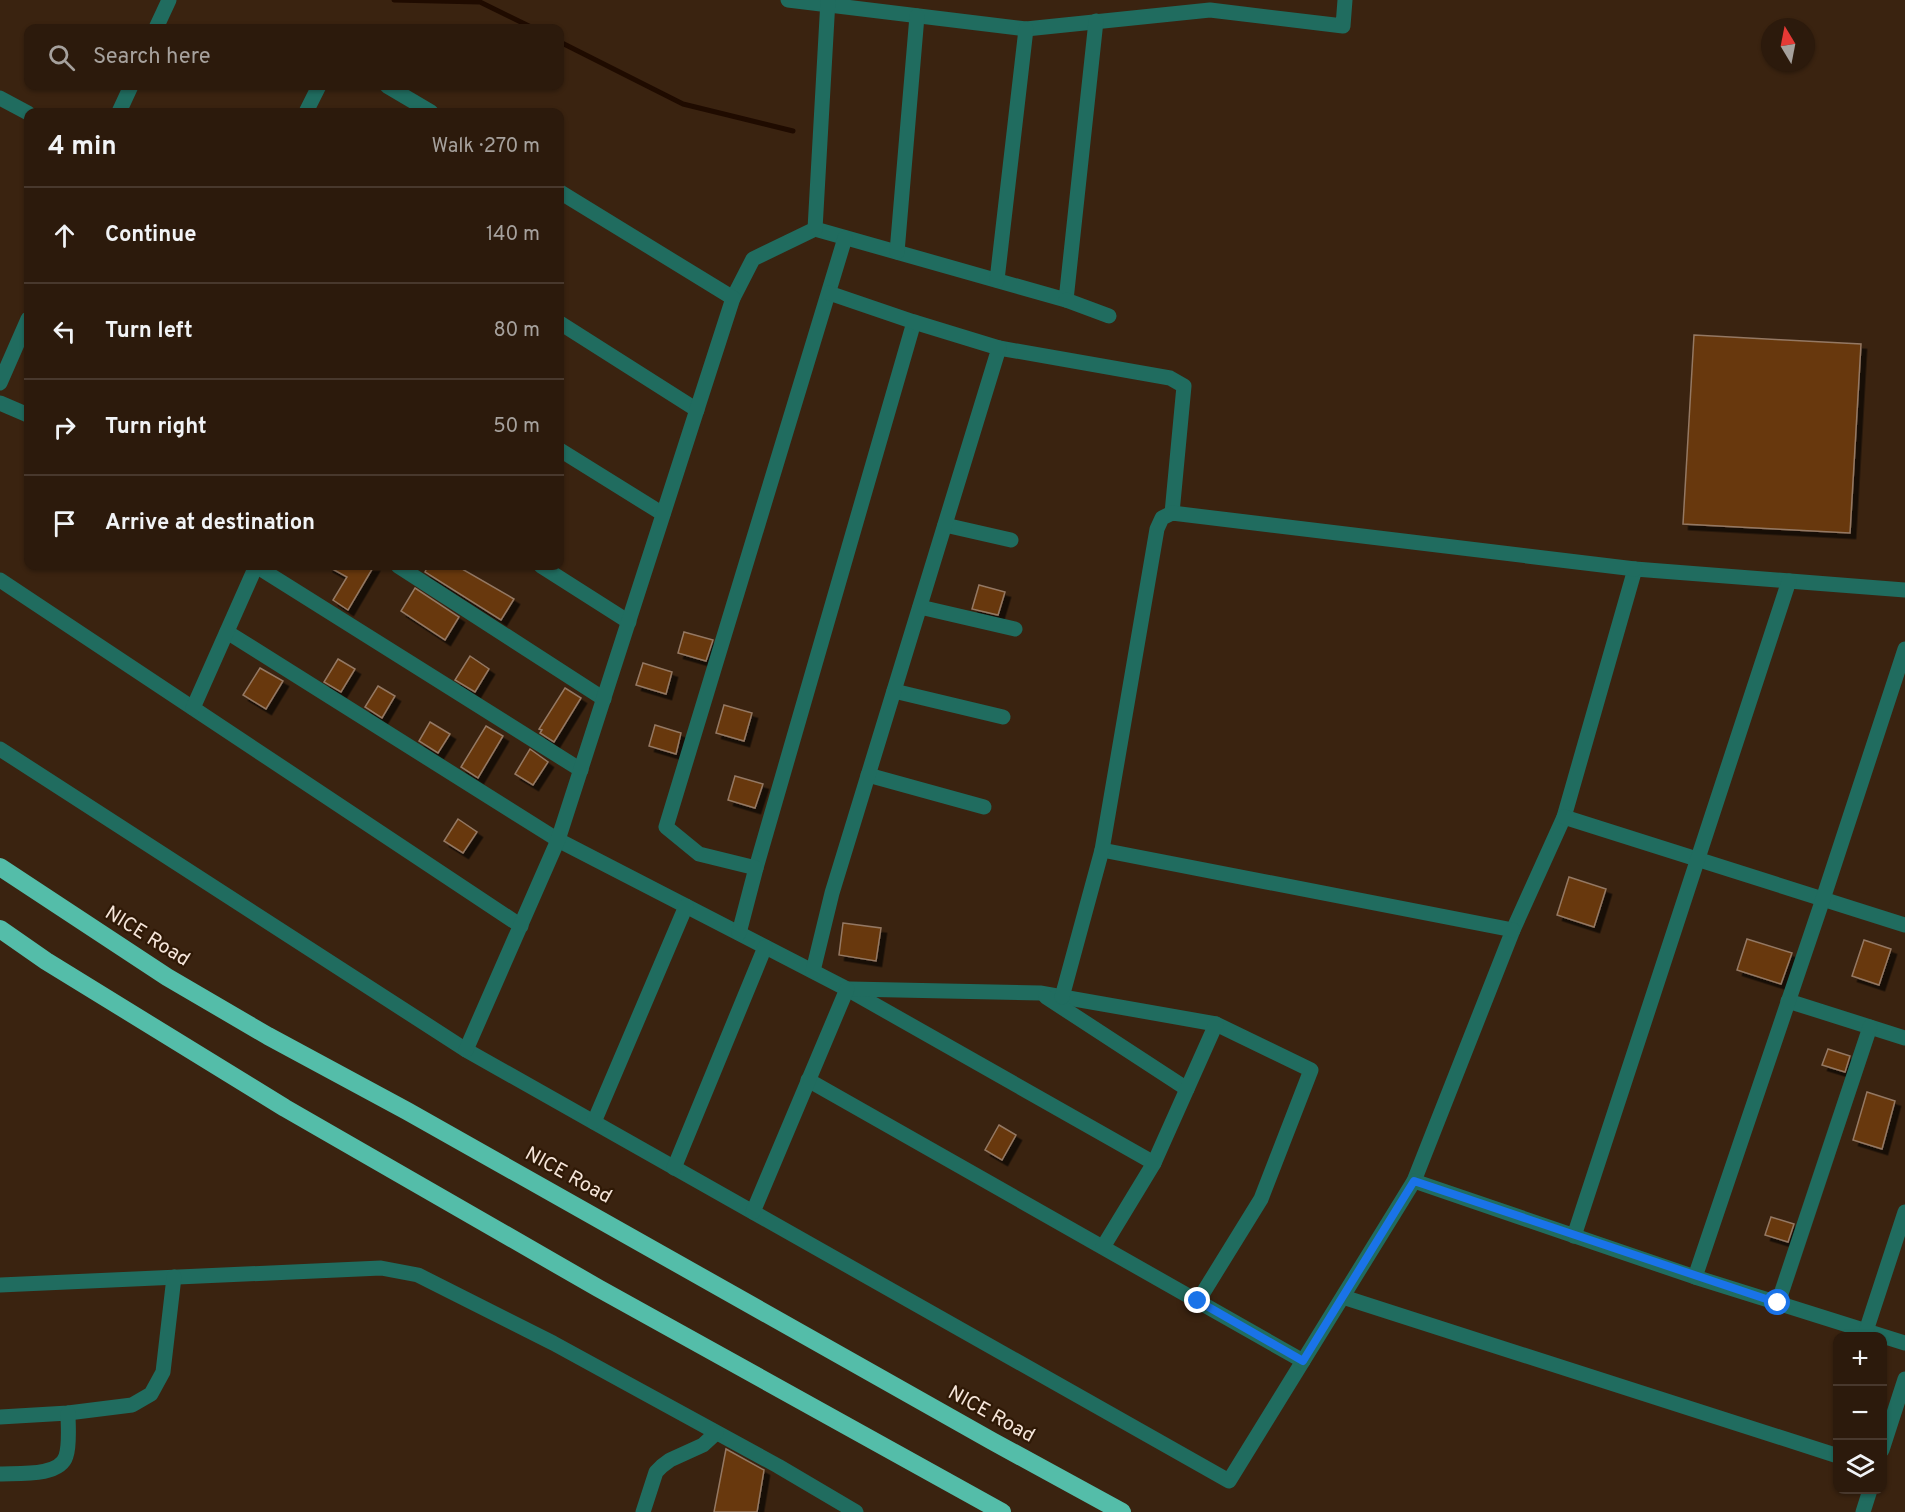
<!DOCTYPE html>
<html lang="en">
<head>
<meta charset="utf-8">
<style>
	:root { --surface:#2c1a0c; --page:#342315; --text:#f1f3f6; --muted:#a6a19d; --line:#48382d }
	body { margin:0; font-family:Overpass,sans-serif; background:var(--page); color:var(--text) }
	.controls { position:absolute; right:18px; bottom:18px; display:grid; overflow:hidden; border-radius:12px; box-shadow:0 2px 4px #0004 }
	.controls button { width:54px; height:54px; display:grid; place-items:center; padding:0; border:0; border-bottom:2px solid var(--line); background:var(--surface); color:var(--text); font:30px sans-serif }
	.compass { position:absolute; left:1761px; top:18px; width:54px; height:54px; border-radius:50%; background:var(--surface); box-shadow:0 2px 4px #0004; rotate:350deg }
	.stop { position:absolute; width:18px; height:18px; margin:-14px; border:4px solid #1a73e8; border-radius:50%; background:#fff }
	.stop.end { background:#1a73e8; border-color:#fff; box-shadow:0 2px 6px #0008 }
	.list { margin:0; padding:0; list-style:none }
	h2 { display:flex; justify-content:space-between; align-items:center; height:78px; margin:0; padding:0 24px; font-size:26px }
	h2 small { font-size:20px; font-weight:400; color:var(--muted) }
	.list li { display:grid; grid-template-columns:39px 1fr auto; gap:18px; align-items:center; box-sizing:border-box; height:96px; padding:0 24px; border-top:2px solid var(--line) }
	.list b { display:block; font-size:22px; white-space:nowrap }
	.list em { font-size:20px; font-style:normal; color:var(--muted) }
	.icon { flex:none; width:33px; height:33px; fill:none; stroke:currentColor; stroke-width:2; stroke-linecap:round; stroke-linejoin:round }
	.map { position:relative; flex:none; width:1905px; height:1512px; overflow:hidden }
	.search { position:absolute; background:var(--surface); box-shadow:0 2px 4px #0004; left:24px; top:24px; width:540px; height:66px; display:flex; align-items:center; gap:15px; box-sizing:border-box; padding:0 21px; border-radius:12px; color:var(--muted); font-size:22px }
	.panel { position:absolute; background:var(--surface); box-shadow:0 2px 4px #0004; left:24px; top:108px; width:540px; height:462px; border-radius:12px }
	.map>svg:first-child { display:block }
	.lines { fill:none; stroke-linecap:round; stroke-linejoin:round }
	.stream { stroke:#1f0b00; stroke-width:5 }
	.building { fill:#683809; stroke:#947863; stroke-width:1.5; filter:url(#shadow) }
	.minor { stroke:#206c5f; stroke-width:15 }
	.highway { stroke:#54bda9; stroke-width:18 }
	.route { stroke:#1a73e8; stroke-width:8 }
	.labels { text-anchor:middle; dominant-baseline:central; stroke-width:4.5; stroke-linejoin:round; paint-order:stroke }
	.street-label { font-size:20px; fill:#f5e5d9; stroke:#2f1906 }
</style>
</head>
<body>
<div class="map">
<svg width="1905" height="1512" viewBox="0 0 1905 1512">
	<defs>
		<filter id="shadow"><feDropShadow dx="5.5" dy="5.5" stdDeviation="0" flood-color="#0009"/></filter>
	</defs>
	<rect width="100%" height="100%" fill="#3a2310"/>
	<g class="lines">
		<g class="stream">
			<polyline points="394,0 480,2 533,28"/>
			<polyline points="560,42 683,104 793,131"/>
		</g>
	</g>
	<g class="building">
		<polygon points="1694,335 1861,344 1850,533 1683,524"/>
		<polygon points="327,566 374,566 348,610 333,600 347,577"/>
		<polygon points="428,566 457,566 514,599 501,620 425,572"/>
		<polygon points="979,585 1005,592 998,615 972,609"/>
		<polygon points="415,588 459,617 445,640 401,611"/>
		<polygon points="684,632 713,640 706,661 678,653"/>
		<polygon points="470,656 489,669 475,692 455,680"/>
		<polygon points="338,659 355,669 341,692 324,682"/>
		<polygon points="643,663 672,672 666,694 636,685"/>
		<polygon points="260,668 283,681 266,709 243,695"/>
		<polygon points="378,686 395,696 382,718 365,707"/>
		<polygon points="565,688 581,698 554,742 540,733 542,730 539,729"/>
		<polygon points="724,705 752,713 744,741 716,733"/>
		<polygon points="430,722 450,734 438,753 419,741"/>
		<polygon points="655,725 681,733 676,754 649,746"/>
		<polygon points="486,726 503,736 478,778 461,767"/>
		<polygon points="530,749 548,762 533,785 515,774"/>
		<polygon points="735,776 763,784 755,808 728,800"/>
		<polygon points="458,819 477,832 463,853 444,841"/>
		<polygon points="1569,877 1606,889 1594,927 1557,915"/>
		<polygon points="843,923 881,928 876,961 839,955"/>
		<polygon points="1747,939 1792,953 1781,984 1737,970"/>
		<polygon points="1864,940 1891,949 1879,985 1852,976"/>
		<polygon points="1828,1049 1850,1056 1845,1072 1822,1065"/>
		<polygon points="1867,1092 1895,1101 1882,1149 1853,1140"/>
		<polygon points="999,1125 1016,1135 1002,1160 985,1150"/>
		<polygon points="1771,1217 1794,1224 1788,1242 1765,1235"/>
		<polygon points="726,1449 764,1470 757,1512 714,1512"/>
	</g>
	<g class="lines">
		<g class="minor">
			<polyline points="788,0 1026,29 1210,10 1343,26 1345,0"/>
			<polyline points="156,28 169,0"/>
			<polyline points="387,86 431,112"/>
			<polyline points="0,98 28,113"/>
			<polyline points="119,112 131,86"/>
			<polyline points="306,112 319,86"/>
			<polyline points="815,229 1066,300 1096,21"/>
			<polyline points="897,252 917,16"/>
			<polyline points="997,280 1026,29"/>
			<polyline points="733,298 753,259 815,229 828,0"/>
			<polyline points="1066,300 1109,316"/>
			<polyline points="560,323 697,410"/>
			<polyline points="999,348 1170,378 1184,386 1172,513"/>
			<polyline points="0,383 28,319"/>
			<polyline points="0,403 28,415"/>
			<polyline points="560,450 663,514"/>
			<polyline points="945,525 1011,540"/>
			<polyline points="256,566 581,770"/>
			<polyline points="398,566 604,699"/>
			<polyline points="541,566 629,622"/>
			<polyline points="0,580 521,926"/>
			<polyline points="920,607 1015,629"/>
			<polyline points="227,632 558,840 847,989 1154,1163"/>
			<polyline points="894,691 1003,717"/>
			<polyline points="193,708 256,566"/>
			<polyline points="0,749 466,1050 1229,1481 1414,1181 1513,930 1564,817 1635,569 1905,590"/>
			<polyline points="868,775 984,807"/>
			<polyline points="1564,817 1905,925"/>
			<polyline points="1102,850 1513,930"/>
			<polyline points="756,868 914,322"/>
			<polyline points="739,933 756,868 699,854 666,827 845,238"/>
			<polyline points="813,971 832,893 999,348 914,322 829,293"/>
			<polyline points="850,989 1040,993 1216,1024 1311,1070 1261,1199 1198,1301"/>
			<polyline points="1046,997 1187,1089"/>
			<polyline points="1062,997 1102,850 1157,529 1162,518 1172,513 1635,569"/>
			<polyline points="1788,1001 1905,1038"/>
			<polyline points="466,1050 558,840 733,298 560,192"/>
			<polyline points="808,1080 1303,1361"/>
			<polyline points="594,1122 686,906"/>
			<polyline points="674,1168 765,947"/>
			<polyline points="1414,1181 1695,1277 1905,1343"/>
			<polyline points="753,1212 847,989"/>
			<polyline points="1574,1236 1789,581"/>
			<polyline points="1103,1247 1154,1163 1216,1024"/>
			<polyline points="1695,1277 1823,899 1905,649"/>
			<polyline points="0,1285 381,1268 418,1275 553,1343 778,1466 856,1512"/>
			<polyline points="1343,1297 1838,1456"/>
			<polyline points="1778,1303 1870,1027"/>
			<polyline points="1866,1331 1905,1212"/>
			<polyline points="0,1417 68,1413 132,1405 151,1394 163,1372 174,1277"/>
			<polyline points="1882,1450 1905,1379"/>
			<path d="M0 1474C17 1473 60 1477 66 1456 70 1444 68 1426 68 1413"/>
			<polyline points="643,1512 656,1472 662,1466 670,1460 703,1445 716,1433"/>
			<polyline points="1863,1512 1870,1490"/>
		</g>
		<g class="highway">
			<polyline points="0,867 167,977 268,1036 407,1111 992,1441 1122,1512"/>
			<polyline points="0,929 46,961 285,1108 598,1288 1002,1512"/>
		</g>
	</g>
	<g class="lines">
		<polyline class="route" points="1198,1301 1303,1361 1414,1181 1778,1303"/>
	</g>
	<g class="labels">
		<g class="street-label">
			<text transform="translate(147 937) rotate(32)">NICE Road</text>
			<text transform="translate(568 1176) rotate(29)">NICE Road</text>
			<text transform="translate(991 1415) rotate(29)">NICE Road</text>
		</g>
	</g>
</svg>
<div class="controls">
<button>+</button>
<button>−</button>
<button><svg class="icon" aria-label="layers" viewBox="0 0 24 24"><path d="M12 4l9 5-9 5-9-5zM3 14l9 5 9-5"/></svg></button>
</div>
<svg class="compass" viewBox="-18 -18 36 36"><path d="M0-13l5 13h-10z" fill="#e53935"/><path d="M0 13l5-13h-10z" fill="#a6a19d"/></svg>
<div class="stop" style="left:1778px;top:1303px"></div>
<div class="stop end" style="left:1198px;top:1301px"></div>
<div class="search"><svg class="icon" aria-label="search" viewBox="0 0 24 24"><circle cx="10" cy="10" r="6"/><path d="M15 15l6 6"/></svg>Search here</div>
<section class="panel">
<h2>4 min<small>Walk · 270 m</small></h2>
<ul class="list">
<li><svg class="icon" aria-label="ahead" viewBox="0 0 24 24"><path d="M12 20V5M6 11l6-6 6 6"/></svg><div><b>Continue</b></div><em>140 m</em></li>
<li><svg class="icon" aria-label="left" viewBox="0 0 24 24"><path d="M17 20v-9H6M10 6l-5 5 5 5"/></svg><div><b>Turn left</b></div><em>80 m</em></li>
<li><svg class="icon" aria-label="right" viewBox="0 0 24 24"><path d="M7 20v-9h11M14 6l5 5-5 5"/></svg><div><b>Turn right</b></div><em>50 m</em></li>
<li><svg class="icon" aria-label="arrive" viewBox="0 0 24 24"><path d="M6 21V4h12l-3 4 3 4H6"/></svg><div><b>Arrive at destination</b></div></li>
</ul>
</section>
</div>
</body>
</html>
